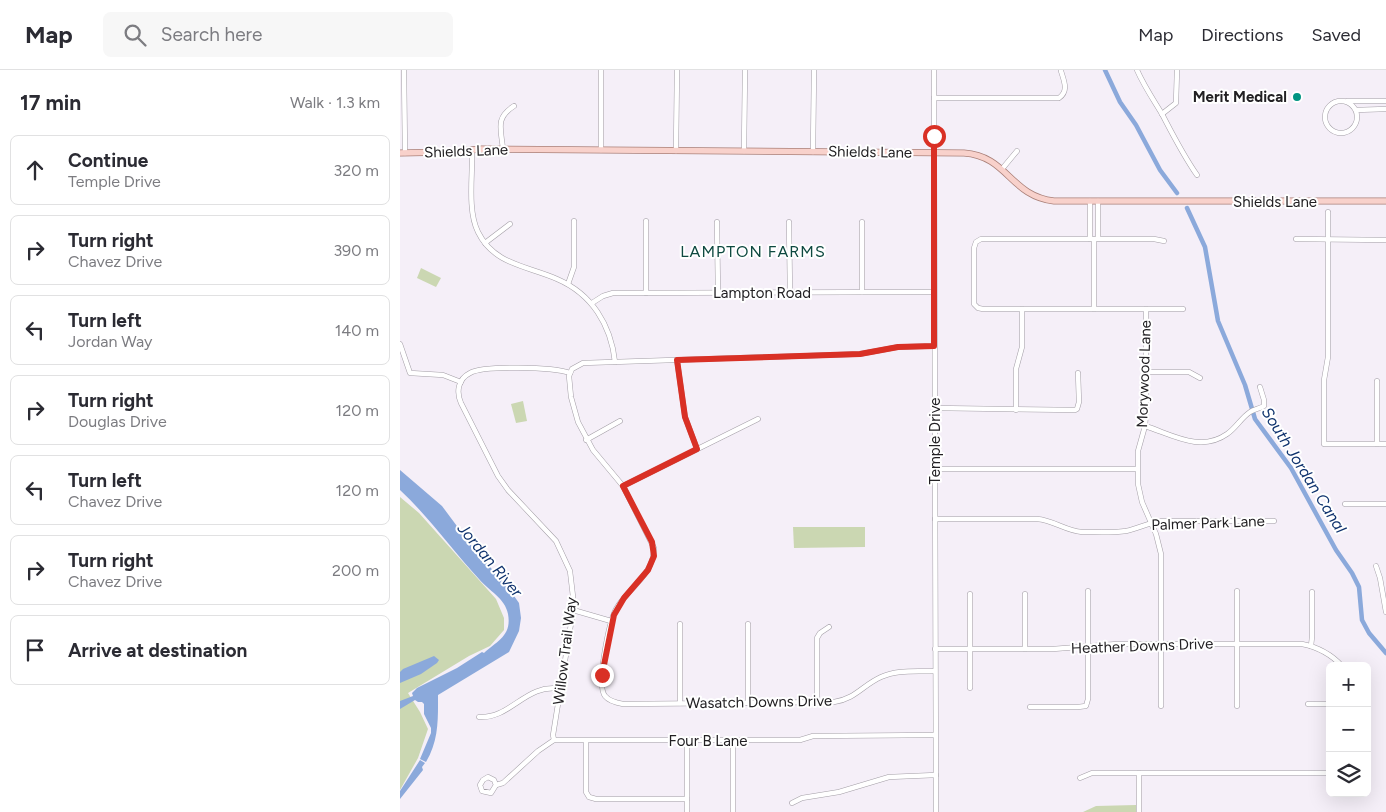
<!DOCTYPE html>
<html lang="en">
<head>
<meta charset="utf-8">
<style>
	:root { --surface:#fff; --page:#f7f7f7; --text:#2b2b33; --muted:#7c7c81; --line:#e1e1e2 }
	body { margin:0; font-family:Figtree,sans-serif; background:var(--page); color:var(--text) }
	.controls { position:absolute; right:15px; bottom:15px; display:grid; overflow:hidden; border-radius:8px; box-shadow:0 5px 20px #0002 }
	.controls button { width:45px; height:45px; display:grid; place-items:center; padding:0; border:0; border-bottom:1px solid var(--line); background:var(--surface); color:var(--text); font:25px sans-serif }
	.stop { position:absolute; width:15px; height:15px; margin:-11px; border:4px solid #d93025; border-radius:50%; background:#fff }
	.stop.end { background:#d93025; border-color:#fff; box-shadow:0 1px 5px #0008 }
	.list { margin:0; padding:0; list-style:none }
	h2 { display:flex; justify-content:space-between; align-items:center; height:65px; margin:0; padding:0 20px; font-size:21px }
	h2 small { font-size:16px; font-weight:400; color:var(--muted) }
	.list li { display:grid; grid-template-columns:32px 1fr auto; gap:15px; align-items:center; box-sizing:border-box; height:70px; margin:0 10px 10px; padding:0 10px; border:1px solid var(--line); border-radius:8px }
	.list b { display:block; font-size:19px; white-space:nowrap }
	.list p { margin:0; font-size:16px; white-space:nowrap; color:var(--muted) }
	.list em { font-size:16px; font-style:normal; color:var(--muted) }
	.icon { flex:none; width:28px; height:28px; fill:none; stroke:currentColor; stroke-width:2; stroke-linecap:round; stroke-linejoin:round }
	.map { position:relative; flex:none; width:986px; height:742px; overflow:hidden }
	header { display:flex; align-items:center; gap:30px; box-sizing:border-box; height:70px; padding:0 25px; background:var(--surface); border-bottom:1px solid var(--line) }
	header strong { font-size:24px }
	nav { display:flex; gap:28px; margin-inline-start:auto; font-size:18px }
	.search { width:350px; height:45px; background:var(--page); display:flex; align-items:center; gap:12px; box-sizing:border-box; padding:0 18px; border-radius:8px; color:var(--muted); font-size:19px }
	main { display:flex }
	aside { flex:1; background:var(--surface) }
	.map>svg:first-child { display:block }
	.green { fill:#cbd7b2 }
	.water { fill:#8ba9db }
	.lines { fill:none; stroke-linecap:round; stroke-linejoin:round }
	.canal { stroke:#8ba9db; stroke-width:4.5 }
	.minor-casing { stroke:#a39ea6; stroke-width:5.5 }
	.major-casing { stroke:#aa8079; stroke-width:7 }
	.minor { stroke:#fff; stroke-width:4.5 }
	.major { stroke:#f8d1cb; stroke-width:5.5 }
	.route { stroke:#d93025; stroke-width:6 }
	.poi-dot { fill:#009482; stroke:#fff; stroke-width:2 }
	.labels { text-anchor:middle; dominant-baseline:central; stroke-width:4; stroke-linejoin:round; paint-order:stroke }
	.poi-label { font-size:15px; font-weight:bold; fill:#222023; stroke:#fff; text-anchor:end }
	.street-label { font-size:15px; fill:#222023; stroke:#fff }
	.neighbourhood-label { font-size:16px; letter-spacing:1px; fill:#0e4940; stroke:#fff }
	.water-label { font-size:16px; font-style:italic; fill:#10336e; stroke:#fff }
</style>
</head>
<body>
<header>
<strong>Map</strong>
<div class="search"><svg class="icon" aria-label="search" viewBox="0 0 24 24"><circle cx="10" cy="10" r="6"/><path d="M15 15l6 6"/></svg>Search here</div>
<nav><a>Map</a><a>Directions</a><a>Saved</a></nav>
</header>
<main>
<aside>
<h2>17 min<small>Walk · 1.3 km</small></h2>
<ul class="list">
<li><svg class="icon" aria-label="ahead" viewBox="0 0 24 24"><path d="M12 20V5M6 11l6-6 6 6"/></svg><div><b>Continue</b><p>Temple Drive</p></div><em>320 m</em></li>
<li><svg class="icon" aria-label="right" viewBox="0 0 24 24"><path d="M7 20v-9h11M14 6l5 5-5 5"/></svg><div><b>Turn right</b><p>Chavez Drive</p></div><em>390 m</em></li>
<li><svg class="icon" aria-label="left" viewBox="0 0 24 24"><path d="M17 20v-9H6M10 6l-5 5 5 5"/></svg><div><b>Turn left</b><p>Jordan Way</p></div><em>140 m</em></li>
<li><svg class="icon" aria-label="right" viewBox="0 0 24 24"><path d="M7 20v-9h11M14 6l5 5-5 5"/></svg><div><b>Turn right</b><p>Douglas Drive</p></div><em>120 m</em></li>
<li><svg class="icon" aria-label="left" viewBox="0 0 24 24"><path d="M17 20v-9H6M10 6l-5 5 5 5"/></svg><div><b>Turn left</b><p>Chavez Drive</p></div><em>120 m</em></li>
<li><svg class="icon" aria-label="right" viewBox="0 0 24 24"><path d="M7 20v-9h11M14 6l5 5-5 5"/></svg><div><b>Turn right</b><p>Chavez Drive</p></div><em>200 m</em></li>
<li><svg class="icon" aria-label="arrive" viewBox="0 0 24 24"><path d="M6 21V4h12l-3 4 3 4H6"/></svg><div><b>Arrive at destination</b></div></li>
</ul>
</aside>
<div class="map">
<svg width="986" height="742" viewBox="0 0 986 742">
	<rect width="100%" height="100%" fill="#f5eff8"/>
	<g class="green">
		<polygon points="21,198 41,208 36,217 17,208"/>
		<polygon points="123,331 127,351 116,353 111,334"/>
		<polygon points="0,427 19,443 96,529 104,548 104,560 90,576 69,586 8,623 20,642 28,659 18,688 0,720"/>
		<polygon points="393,457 465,457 465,477 394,478"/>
		<polygon points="736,735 736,742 683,742 696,736"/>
	</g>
	<g class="water">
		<path d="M0 400 42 436 74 479 107 516 119 533 121 548 119 561 109 582 38 625C38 649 39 670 26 692L20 689 31 663V658L24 644V634L22 632H18L15 630 0 639V631L13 626 12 623 17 618 57 598 82 582 84 583C97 571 112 566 108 544 105 528 89 521 79 509 52 480 29 447 0 420Z"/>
		<polygon points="34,586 39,590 37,593 21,604 0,613 0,602 3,599"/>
		<polygon points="20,690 25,693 22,697 23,700 0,729 0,721"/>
	</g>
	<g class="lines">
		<g class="canal">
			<polyline points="705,0 720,32 736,55 760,100 777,123"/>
			<polyline points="787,138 805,177 818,251 845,315 855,349 891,398 936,480 952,503 959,517 962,550 969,563 986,583"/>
		</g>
		<g class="minor-casing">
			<g id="minor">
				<polyline points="4,0 5,83"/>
				<polyline points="201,0 201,80"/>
				<polyline points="534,0 536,742"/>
				<path d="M737 0C744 16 753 29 762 44 773 65 783 85 797 105"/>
				<path d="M534 28H659C669 21 664 11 661 1"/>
				<circle cx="941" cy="47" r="16"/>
				<polyline points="947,31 986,31"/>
				<polyline points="956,40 986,39"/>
				<polyline points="762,44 776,33 777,0"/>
				<path d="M72 79C73 104 67 140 78 162 94 195 128 196 157 209 192 224 211 255 215 292"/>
				<path d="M103 79C101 59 95 48 114 36"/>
				<polyline points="276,81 277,0"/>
				<polyline points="344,81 345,0"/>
				<polyline points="413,82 414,0"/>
				<polyline points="602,99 617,81"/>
				<polyline points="690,131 690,169"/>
				<polyline points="698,131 698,169"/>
				<polyline points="928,142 928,287 924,310 924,374 986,374"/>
				<polyline points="246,151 246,223"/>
				<polyline points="317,152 318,223"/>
				<polyline points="389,152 390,223"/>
				<polyline points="462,152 462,222"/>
				<polyline points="694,169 694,239"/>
				<polyline points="896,169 986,170"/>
				<polyline points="764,171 754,169 581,169 576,172 574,178 574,234 578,238 583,239 783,239"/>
				<polyline points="85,173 110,154"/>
				<polyline points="168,214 174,197 174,151"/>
				<polyline points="192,233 203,226 213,223 534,222"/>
				<polyline points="746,239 746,344 745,356 738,381 738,414 742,432 756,464 761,484 761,636"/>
				<polyline points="0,274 10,303 43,305 61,312"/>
				<path d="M534 276 498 277 460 284 183 293 172 299 169 306 171 327 178 352 193 380 223 416 254 478C254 505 228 518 216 539 209 552 196 615 205 626 209 631 217 633 223 634L434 632C455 629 463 615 481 607 498 599 517 602 535 601"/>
				<polyline points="277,290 285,347 297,379"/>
				<polyline points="746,302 789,302 800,308"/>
				<polyline points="977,311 977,374"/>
				<polyline points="535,338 675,340 677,339 679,332 678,303"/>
				<polyline points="616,340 616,299 622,277 622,239"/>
				<path d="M745 356C771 364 800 383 827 364 836 358 841 348 850 342 854 339 859 339 864 336V330L860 317"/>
				<polyline points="186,370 220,351"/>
				<polyline points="535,399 737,399"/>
				<polyline points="223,416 358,349"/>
				<polyline points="945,434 986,434"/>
				<path d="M535 449H637C653 450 666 461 682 462 696 462 712 463 726 461 739 458 750 452 763 451H874"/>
				<polyline points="976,496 980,508 986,542"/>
				<polyline points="570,524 570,618"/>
				<polyline points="625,524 625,579"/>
				<polyline points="173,540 211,551"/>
				<polyline points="280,554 280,633"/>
				<polyline points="348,554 348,633"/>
				<polyline points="911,576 912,567 912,522"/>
				<path d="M535 579H653L717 574H902C917 577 931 584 942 596"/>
				<polyline points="417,632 417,568 420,563 429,557"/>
				<polyline points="908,634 930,634"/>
				<polyline points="837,636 837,521"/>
				<polyline points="630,637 678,637 686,636 688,629 688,521"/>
				<path d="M79 647C111 649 126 613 160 619"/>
				<path d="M154 670 153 665 174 535 170 501 156 471 108 420 98 406 61 333C56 322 58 309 70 303 84 295 153 297 170 303"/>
				<polyline points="186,671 186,722 189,727 196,729 287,729"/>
				<polyline points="739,703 739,742"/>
				<polyline points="680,708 692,703 930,703"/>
				<polyline points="96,715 94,710 88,707 83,710 80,715 82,721 91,723 96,715 103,713 138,681 154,670 400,670 413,666 535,665"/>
				<polyline points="392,733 402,728 439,722 489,707 536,705"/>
				<polyline points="287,742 287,671"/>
				<polyline points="333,742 333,670"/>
			</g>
		</g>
		<g class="major-casing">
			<path id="major" d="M0 83 48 82 82 79 564 83C608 86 610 126 654 131H986"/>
		</g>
		<use href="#minor" class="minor"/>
		<use href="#major" class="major"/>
	</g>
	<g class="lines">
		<polyline class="route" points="202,605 214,545 224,528 248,500 254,486 252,472 223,416 297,379 285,347 277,290 460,284 498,277 534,276 534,66"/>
	</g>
	<circle class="poi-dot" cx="897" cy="27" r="5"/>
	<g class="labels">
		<g class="poi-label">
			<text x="887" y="27">Merit Medical</text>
		</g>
		<g class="street-label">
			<text transform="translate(66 81) rotate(-2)">Shields Lane</text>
			<text transform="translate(470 82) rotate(1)">Shields Lane</text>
			<text x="875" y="132">Shields Lane</text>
			<text x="362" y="223">Lampton Road</text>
			<text transform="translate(744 304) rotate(-88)">Morywood Lane</text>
			<text transform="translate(535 371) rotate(-90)">Temple Drive</text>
			<text transform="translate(808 453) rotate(-2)">Palmer Park Lane</text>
			<text transform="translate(742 576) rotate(-2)">Heather Downs Drive</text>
			<text transform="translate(165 581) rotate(-83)">Willow Trail Way</text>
			<text transform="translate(359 632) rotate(-1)">Wasatch Downs Drive</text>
			<text x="308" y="671">Four B Lane</text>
		</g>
		<g class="neighbourhood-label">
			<text x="353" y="181">LAMPTON FARMS</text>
		</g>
		<g class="water-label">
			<text transform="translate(904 400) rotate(58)">South Jordan Canal</text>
			<text transform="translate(90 490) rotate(50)">Jordan River</text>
		</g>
	</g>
</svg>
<div class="controls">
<button>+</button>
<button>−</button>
<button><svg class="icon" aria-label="layers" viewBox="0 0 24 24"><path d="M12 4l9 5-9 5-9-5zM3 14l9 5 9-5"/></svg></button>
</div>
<div class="stop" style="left:534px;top:66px"></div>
<div class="stop end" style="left:202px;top:605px"></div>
</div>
</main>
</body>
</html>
